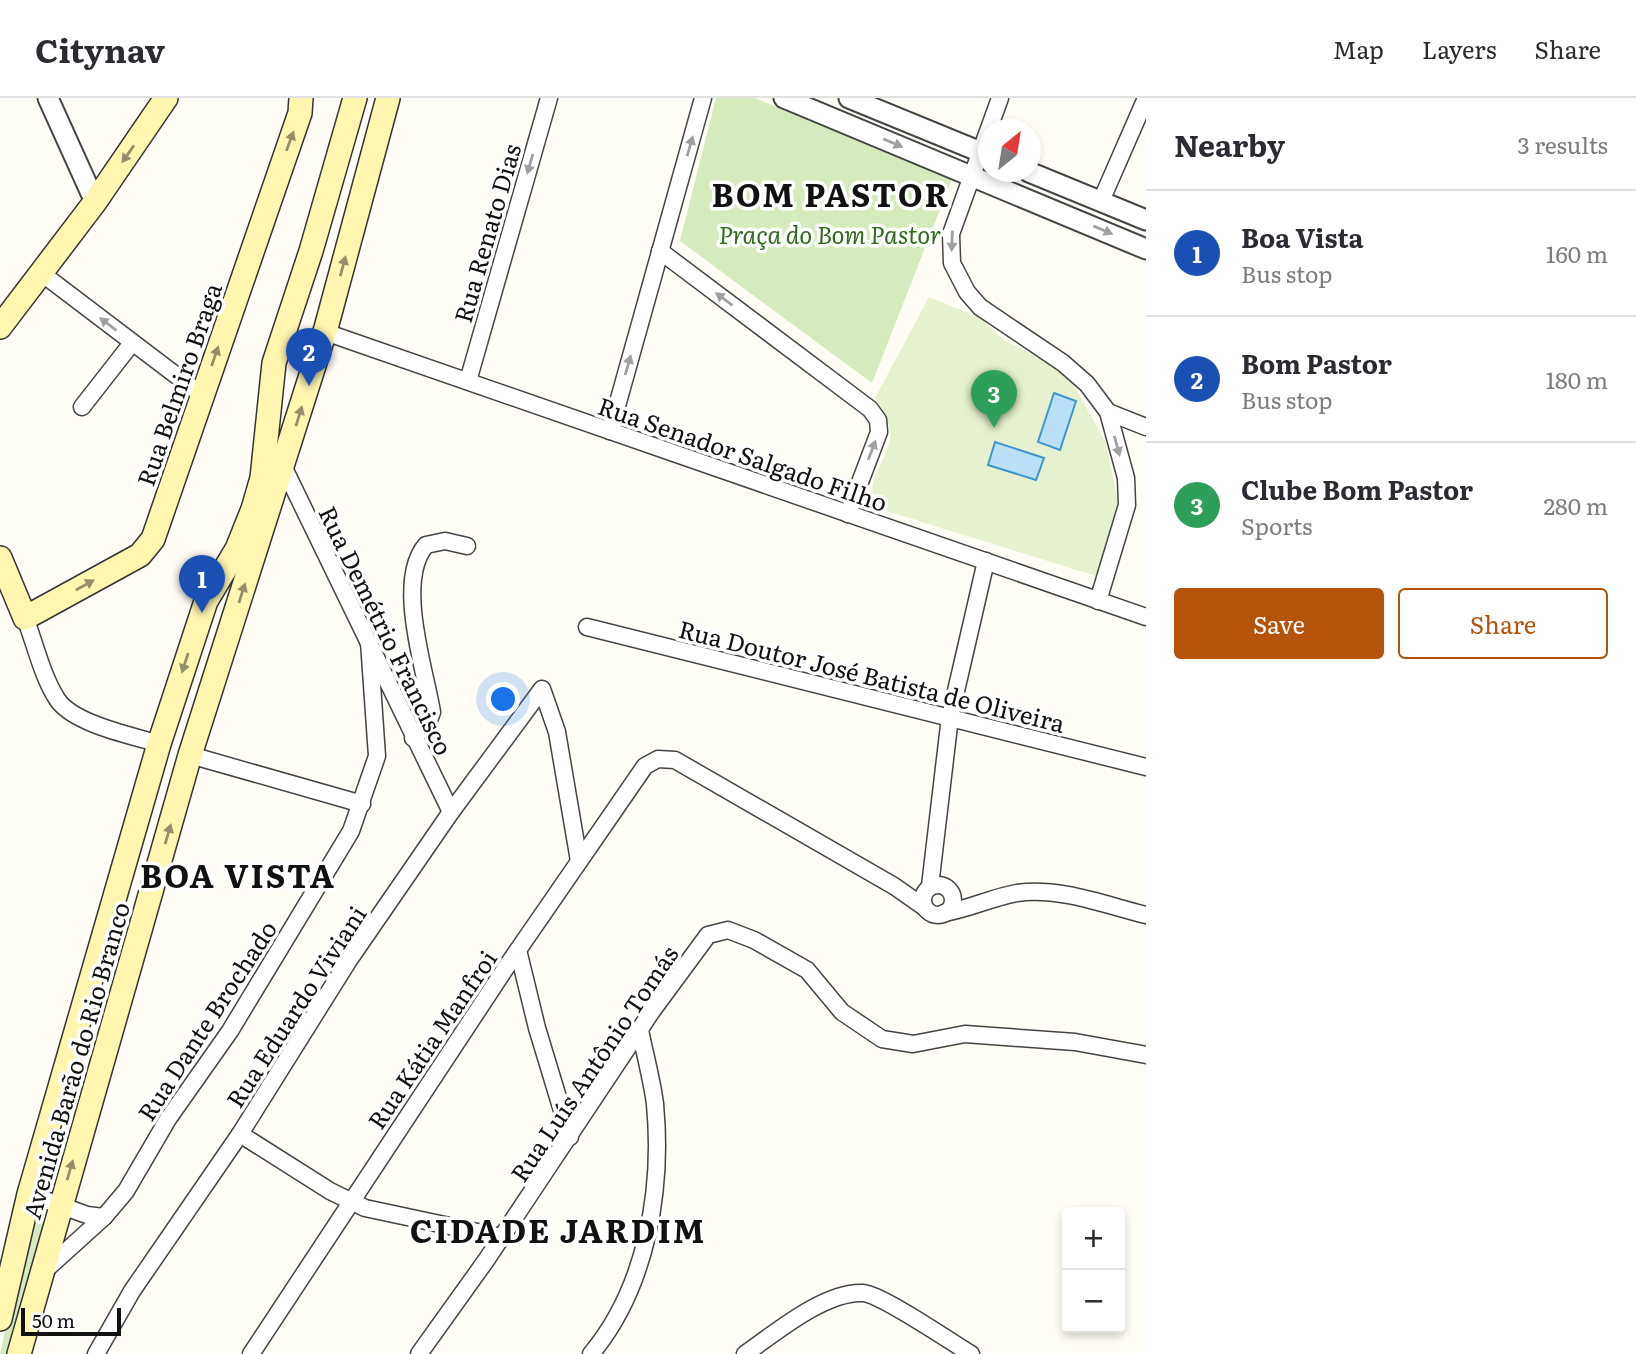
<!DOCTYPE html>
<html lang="en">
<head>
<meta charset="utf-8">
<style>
	:root { --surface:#fff; --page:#f7f7f7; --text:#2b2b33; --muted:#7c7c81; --line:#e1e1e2; --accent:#b45309 }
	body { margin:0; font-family:Literata,serif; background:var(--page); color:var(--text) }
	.controls { position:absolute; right:21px; bottom:21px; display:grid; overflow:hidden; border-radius:7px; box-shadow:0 4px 10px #0003 }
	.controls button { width:63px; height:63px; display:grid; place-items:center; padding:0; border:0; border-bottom:2px solid var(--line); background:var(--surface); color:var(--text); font:35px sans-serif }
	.compass { position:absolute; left:978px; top:21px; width:63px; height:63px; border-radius:50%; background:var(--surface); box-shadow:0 4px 10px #0003; rotate:30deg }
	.scale { position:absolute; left:21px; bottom:18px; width:100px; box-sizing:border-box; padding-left:7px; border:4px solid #111; border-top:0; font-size:19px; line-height:24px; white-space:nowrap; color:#111; -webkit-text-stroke:5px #fff; paint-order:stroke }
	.you { position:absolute; left:504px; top:602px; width:24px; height:24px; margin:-18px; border:5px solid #fff; border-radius:50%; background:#1a73e8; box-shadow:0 0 0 10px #1a73e833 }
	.badge { display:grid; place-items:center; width:46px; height:46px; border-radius:50%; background:var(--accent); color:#fff; font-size:23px; font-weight:700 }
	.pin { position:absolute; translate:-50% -58px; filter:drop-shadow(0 2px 4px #0008) }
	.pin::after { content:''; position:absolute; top:37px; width:24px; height:21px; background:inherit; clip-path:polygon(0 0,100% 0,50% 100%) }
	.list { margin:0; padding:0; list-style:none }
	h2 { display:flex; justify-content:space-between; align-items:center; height:91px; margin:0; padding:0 28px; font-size:30px }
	h2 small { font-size:23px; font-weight:400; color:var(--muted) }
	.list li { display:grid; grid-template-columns:46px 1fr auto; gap:21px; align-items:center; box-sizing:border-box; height:126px; padding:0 28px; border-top:2px solid var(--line) }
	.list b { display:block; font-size:26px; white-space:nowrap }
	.list p { margin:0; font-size:23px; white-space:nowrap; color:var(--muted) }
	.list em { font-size:23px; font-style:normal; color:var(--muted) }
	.actions { display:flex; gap:14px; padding:21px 28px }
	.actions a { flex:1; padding:16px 0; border:2px solid var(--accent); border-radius:7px; text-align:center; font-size:24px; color:var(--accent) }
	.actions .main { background:var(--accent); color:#fff }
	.map { position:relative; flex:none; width:1146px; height:1256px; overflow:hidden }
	header { display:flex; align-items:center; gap:42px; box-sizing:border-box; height:98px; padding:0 35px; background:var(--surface); border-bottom:2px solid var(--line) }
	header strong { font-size:33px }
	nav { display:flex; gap:38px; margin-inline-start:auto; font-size:24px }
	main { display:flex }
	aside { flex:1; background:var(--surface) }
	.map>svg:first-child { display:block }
	.green { fill:#d5ebbd }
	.pitch { fill:#e6f2cf }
	.water { fill:#b9e0f7; stroke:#3f96cf; stroke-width:2 }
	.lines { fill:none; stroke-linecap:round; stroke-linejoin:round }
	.minor-casing { stroke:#444; stroke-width:19 }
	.tertiary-casing { stroke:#444; stroke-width:23 }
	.secondary-casing { stroke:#333; stroke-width:26 }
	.minor { stroke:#fff; stroke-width:16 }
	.tertiary { stroke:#fff; stroke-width:19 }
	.secondary { stroke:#fff6b0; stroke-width:23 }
	.oneway { fill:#948f68 }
	.oneway2 { fill:#a0a0a0 }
	.labels { text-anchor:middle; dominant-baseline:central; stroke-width:7; stroke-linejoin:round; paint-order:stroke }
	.street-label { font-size:24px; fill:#111; stroke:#fff }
	.park-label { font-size:24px; font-style:italic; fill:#2f6b1f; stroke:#fff }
	.district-label { font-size:32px; font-weight:bold; letter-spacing:2px; fill:#111; stroke:#fff }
</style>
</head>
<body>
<header>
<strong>Citynav</strong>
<nav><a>Map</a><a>Layers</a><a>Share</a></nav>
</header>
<main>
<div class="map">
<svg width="1146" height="1256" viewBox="0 0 1146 1256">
	<rect width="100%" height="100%" fill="#fffdf5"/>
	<g class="green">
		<polygon points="716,0 755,0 952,81 872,285 680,143"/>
		<polygon points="38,1117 47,1121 11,1256 0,1256 30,1124"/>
	</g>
	<path class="pitch" d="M929 199 980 220 1005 243 1049 264 1075 289 1106 345 1118 404 1096 478 874 409C862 361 915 356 875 300Z"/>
	<g class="water">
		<polygon points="1054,295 1076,303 1060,352 1038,344"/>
		<polygon points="995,344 1044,360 1036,382 988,367"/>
	</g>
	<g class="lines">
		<g class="minor-casing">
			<g id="minor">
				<polyline points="1000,0 951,136 952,165 967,194 980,209 1063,265 1087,286 1108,314 1126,380 1127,407 1098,503"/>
				<polyline points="1101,103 1146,0"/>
				<polyline points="660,153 870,311 878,322 879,334 848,416"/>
				<polyline points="40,174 202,297"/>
				<polyline points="325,234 1146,519"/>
				<polyline points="468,283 549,0"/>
				<polyline points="82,309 132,245"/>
				<polyline points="1108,314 1146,329"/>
				<polyline points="610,333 703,0"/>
				<polyline points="284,370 451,714"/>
				<path d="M25 520C35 545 42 578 57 601 73 626 131 637 159 646"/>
				<polyline points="587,529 1146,669"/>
				<path d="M413 640 428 625 432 614C425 571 395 483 426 447L445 443 467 448"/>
				<polyline points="190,657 362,706"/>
				<circle cx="938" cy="802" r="15"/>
				<polyline points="930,788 950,619 986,463"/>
				<path d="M944 815C969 811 993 799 1017 795 1060 789 1105 807 1146 817"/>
				<polyline points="518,852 537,930 570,1039"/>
				<polyline points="240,1036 330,1093 365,1110 501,1139"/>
				<polyline points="29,1096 87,1117 104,1119"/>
				<polyline points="42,1175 104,1119 126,1093 168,1021 230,933 351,733 377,658 369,544"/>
				<polyline points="96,1256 132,1193 240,1036 349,862 451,714 542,591 557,634 579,763"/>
				<polyline points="251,1256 509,865 645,668 658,661 675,662 894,788 924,809"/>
				<polyline points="419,1256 487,1161 652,913 708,837 728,832 754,842 807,872 842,914 882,941 913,946 965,936 1075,944 1146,957"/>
				<path d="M591 1256C647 1189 663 1091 655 1006 652 982 645 957 640 932"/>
				<path d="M745 1256C775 1235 825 1193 863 1195 881 1196 951 1244 971 1256"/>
			</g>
		</g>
		<g class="tertiary-casing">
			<g id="tertiary">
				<polyline points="48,0 95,104"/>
				<polyline points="784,0 1146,151"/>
				<polyline points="849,0 988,57"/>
				<polyline points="1029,74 1146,122"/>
			</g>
		</g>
		<g class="secondary-casing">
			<g id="secondary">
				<polyline points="0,229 95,104 166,0"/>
				<polyline points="0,460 25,520 140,457 153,441 300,15 301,0"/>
				<polyline points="0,1221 29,1096 159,646 206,503 237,451 253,411 262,380 274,265 311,153 355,0"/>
				<polyline points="19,1256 190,657 326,230 388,0"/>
			</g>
		</g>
		<use href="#minor" class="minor"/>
		<use href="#tertiary" class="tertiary"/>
		<use href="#secondary" class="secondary"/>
	</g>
	<defs><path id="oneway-solid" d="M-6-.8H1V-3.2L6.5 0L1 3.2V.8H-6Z" transform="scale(1.75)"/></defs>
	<g class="oneway">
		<use href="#oneway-solid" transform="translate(290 43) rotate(-70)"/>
		<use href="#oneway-solid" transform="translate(128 56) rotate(125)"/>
		<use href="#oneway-solid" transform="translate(343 168) rotate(-75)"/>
		<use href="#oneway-solid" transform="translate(215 258) rotate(-71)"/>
		<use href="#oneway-solid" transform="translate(299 318) rotate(-73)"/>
		<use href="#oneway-solid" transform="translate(85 487) rotate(-29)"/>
		<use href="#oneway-solid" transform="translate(242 495) rotate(-72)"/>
		<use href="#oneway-solid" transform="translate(185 565) rotate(108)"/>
		<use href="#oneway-solid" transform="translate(168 736) rotate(-74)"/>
		<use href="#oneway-solid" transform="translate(70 1072) rotate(-74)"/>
	</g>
	<g class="oneway2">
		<use href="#oneway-solid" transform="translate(893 45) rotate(23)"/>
		<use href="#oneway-solid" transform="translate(690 48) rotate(-74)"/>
		<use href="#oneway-solid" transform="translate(530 66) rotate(106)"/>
		<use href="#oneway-solid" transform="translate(1103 132) rotate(23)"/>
		<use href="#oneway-solid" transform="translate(952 143) rotate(92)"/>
		<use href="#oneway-solid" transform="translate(724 201) rotate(-143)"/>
		<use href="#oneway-solid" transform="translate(108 226) rotate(-143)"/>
		<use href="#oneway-solid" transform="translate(628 267) rotate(-74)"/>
		<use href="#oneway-solid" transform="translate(1117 348) rotate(75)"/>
		<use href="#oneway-solid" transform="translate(872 352) rotate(-69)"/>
	</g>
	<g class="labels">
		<g class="street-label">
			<text transform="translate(486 135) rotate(-74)">Rua Renato Dias</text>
			<text transform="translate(178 286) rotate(-71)">Rua Belmiro Braga</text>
			<text transform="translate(743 355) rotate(19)">Rua Senador Salgado Filho</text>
			<text transform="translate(387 532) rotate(64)">Rua Demétrio Francisco</text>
			<text transform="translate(872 577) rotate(14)">Rua Doutor José Batista de Oliveira</text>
			<text transform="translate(295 908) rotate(-57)">Rua Eduardo Viviani</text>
			<text transform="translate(206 922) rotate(-57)">Rua Dante Brochado</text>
			<text transform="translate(431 941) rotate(-56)">Rua Kátia Manfroi</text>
			<text transform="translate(75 962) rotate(-74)">Avenida Barão do Rio Branco</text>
			<text transform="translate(593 965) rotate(-56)">Rua Luís Antônio Tomás</text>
		</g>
		<g class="park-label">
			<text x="830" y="135">Praça do Bom Pastor</text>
		</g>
		<g class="district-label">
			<text x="831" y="95">BOM PASTOR</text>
			<text x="238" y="776">BOA VISTA</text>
			<text x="558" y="1131">CIDADE JARDIM</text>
		</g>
	</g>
</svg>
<div class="controls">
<button>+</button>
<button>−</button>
</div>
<svg class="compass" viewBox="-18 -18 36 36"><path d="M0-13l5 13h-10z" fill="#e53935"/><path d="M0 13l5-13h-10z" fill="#7c7c81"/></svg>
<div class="scale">50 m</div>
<div class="you"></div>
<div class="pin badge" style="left:202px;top:515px;background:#1a4fb4">1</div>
<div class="pin badge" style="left:309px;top:288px;background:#1a4fb4">2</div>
<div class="pin badge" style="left:994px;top:330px;background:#2e9e5b">3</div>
</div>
<aside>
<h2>Nearby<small>3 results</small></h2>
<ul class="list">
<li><span class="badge" style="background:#1a4fb4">1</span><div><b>Boa Vista</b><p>Bus stop</p></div><em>160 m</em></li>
<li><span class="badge" style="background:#1a4fb4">2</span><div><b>Bom Pastor</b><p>Bus stop</p></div><em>180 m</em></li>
<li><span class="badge" style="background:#2e9e5b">3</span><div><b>Clube Bom Pastor</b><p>Sports</p></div><em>280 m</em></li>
</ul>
<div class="actions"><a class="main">Save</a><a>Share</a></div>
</aside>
</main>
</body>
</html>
